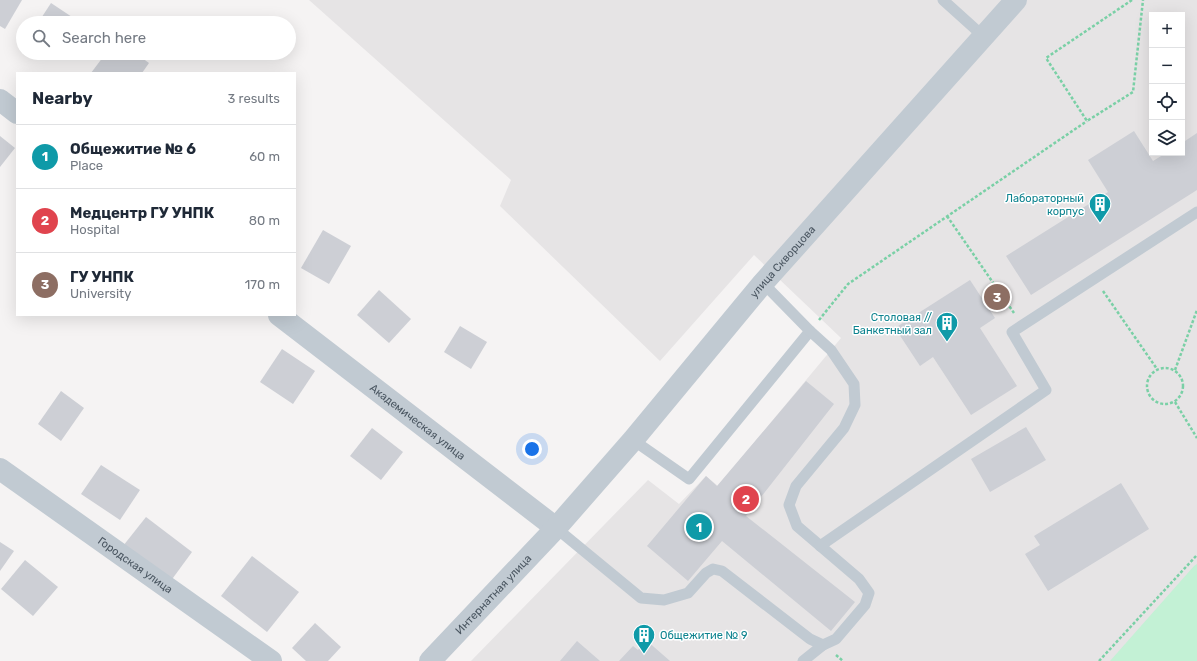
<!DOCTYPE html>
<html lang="en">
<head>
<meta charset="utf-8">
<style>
	:root { --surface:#fff; --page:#f2f2f3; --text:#1f2937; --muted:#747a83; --line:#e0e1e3; --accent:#1a73e8 }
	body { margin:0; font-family:Rubik,sans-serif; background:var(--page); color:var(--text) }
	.controls { position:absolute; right:12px; top:12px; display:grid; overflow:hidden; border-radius:0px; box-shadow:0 4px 16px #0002 }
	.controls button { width:36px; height:36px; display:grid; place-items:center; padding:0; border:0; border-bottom:1px solid var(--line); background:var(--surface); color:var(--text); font:20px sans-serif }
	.you { position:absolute; left:532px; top:449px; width:14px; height:14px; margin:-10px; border:3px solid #fff; border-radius:50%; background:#1a73e8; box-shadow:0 0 0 6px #1a73e833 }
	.badge { display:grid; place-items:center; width:26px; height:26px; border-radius:50%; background:var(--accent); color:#fff; font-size:13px; font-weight:700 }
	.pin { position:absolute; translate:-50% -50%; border:2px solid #fff; box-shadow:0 1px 4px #0006 }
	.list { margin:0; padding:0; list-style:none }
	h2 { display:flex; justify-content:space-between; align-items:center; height:52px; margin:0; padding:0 16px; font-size:17px }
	h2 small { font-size:13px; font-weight:400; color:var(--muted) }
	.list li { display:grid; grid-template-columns:26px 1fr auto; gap:12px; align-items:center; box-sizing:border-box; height:64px; padding:0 16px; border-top:1px solid var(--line) }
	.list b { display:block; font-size:15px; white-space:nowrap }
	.list p { margin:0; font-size:13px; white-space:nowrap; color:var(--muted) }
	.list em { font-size:13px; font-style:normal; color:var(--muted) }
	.icon { flex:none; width:22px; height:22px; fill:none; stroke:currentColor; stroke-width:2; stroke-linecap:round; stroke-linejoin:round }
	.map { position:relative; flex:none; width:1197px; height:661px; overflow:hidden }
	.search { position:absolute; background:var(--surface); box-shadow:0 4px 16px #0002; left:16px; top:16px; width:280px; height:44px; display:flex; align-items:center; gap:10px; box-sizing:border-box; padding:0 14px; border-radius:22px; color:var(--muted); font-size:15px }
	.panel { position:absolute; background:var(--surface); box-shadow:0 4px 16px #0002; left:16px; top:72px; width:280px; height:244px; border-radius:0px }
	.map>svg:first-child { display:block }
	.education { fill:#e6e4e5; fill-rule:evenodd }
	.green { fill:#c3f1d5 }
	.building { fill:#cdcfd5 }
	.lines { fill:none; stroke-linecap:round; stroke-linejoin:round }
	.path { stroke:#7ad0a6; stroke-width:2.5; stroke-dasharray:3 2; stroke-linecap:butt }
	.lane { stroke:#c1cad2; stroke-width:11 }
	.street { stroke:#c1cad2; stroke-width:22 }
	.labels { text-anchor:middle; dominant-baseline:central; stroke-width:3; stroke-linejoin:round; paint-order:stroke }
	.culture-label { font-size:11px; fill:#0d838f; stroke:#fff; text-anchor:end }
	.street-label { font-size:11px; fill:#4a5661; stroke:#fff }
</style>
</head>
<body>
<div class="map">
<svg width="1197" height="661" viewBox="0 0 1197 661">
	<rect width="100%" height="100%" fill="#f5f3f3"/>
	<path class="education" d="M309 0H1197V661H471L648 480 679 504 706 476 718 486 841 338 754 255 660 361 500 206 511 180ZM1152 15H1182V153H1152Z"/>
	<polygon class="green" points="1197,564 1197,661 1110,661 1194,566"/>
	<g class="building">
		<polygon points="0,0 22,0 5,29 0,26"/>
		<polygon points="51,3 78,21 76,23 38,23"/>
		<polygon points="106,53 135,53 149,63 142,73 91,73"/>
		<polygon points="1134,131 1153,161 1166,153 1182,153 1182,143 1197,133 1197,190 1031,295 1006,256 1108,192 1088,160"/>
		<polygon points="0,136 15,148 0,167"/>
		<polygon points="323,230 351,246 329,284 301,268"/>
		<polygon points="970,280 995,318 980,328 1017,386 971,415 933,357 920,366 895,328"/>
		<polygon points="379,290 411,319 389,343 357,315"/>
		<polygon points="460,326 487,342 471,369 444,352"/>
		<polygon points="282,349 315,371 293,404 260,382"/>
		<polygon points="806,381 834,404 746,516 855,602 831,631 722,541 688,581 647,546 706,476 717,486"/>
		<polygon points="61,391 84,408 61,441 38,424"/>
		<polygon points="1026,427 1046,460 990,492 971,459"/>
		<polygon points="372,428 403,452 381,480 350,456"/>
		<polygon points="101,465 140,490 120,520 81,494"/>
		<polygon points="1121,483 1149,529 1048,591 1025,554 1040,545 1034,536"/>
		<polygon points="146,517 192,552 170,582 123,546"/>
		<polygon points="0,542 14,551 0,571"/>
		<polygon points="252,556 299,592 267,632 221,596"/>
		<polygon points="25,560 58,587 33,616 1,589"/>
		<polygon points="315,623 341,647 328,661 306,661 292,648"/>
		<polygon points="646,640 670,661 619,661 633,646 638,650"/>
		<polygon points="577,641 600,661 560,661"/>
	</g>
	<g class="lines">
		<g class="path">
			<polyline points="1132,0 1046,58 1087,121 1133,92 1143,0"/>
			<polyline points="947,216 1014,313"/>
			<polyline points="1103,291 1157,369"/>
			<polyline points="819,320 848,284 1087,121"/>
			<circle cx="1165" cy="386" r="18"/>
			<polyline points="1175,370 1197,310"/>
			<polyline points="1175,402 1197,438"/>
			<polyline points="836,655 843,661"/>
			<polyline points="1099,661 1197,555"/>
		</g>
		<g class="lane">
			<polyline points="943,0 983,36"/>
			<polyline points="633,440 689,479 810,331"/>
			<polyline points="556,528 641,598 664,600 688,593 706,573 713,569 722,571 810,639 823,645 836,639 865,605 869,593 859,579 797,526 789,505 796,486 844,428 855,405 854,384 831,350 810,331 763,283"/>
			<polyline points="820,546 1046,390 1012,332 1197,212"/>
			<polyline points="803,661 823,645"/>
		</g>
		<g class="street">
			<polyline points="0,100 17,113"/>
			<path id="s1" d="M279 315 556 528"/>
			<path id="s2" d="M0 469 271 661"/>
			<path id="s3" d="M430 661 556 528 633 440 763 283 1016 0"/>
		</g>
	</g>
	<defs>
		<g id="building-pin" transform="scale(1.15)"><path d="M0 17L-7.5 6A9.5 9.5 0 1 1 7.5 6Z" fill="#0f9aa8" stroke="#fff"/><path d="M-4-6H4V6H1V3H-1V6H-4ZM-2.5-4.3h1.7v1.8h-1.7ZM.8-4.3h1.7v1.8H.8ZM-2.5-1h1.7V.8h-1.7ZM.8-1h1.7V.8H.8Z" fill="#fff"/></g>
	</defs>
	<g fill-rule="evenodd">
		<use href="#building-pin" x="1100" y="204"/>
		<use href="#building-pin" x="947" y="323"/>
		<use href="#building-pin" x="644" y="635"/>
	</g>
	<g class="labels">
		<g class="culture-label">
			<text x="1084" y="198">Лабораторный<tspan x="1084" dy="13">корпус</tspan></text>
			<text x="932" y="317">Столовая //<tspan x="932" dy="13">Банкетный зал</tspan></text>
			<text x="660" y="635" text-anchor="start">Общежитие № 9</text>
		</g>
		<g class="street-label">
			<text stroke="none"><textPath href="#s3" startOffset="533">улица Скворцова</textPath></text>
			<text stroke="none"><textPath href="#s1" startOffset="175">Академическая улица</textPath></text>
			<text stroke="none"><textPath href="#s2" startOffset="166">Городская улица</textPath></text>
			<text stroke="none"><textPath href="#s3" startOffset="92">Интернатная улица</textPath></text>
		</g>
	</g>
</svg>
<div class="controls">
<button>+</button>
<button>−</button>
<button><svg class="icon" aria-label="locate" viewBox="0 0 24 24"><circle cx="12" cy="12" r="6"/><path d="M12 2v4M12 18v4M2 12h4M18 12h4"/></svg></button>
<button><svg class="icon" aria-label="layers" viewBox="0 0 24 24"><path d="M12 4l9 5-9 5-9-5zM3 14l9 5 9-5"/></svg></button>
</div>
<div class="you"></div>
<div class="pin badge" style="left:699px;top:527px;background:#0f9aa8">1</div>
<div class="pin badge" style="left:746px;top:499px;background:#e0444e">2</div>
<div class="pin badge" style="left:997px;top:297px;background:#8d6e63">3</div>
<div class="search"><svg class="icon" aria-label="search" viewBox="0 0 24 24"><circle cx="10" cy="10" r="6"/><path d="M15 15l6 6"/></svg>Search here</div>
<section class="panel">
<h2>Nearby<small>3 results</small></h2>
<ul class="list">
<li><span class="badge" style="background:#0f9aa8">1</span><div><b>Общежитие № 6</b><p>Place</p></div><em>60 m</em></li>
<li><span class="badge" style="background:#e0444e">2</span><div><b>Медцентр ГУ УНПК</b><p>Hospital</p></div><em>80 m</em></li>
<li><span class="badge" style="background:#8d6e63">3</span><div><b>ГУ УНПК</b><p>University</p></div><em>170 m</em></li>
</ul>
</section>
</div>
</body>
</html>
